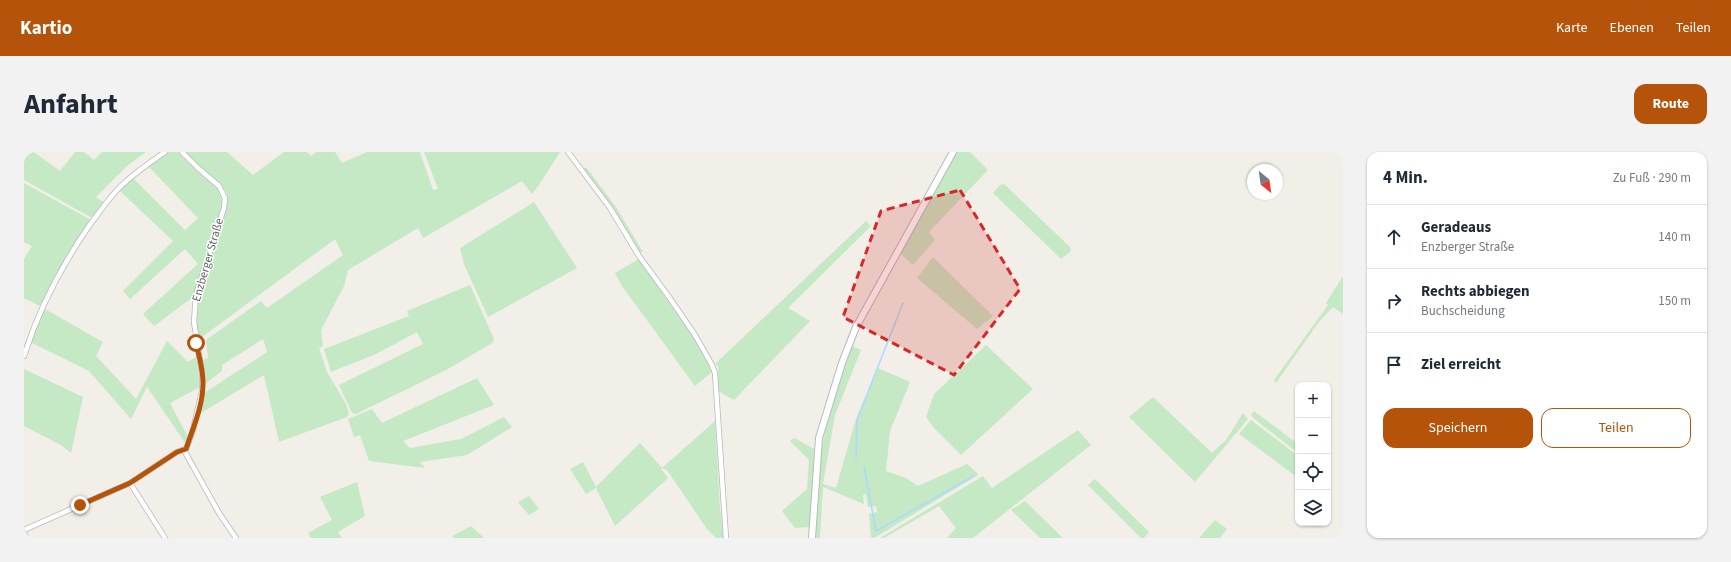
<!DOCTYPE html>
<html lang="de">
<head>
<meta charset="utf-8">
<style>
	:root { --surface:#fff; --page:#f2f2f3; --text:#1f2937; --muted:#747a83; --line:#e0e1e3; --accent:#b45309 }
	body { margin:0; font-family:"Source Sans 3",sans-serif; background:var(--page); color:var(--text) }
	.controls { position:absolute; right:12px; bottom:12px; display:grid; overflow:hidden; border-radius:8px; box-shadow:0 1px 3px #0004 }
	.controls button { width:36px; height:36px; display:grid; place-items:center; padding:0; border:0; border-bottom:1px solid var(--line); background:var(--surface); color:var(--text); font:20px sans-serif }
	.compass { position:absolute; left:1223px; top:12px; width:36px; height:36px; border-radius:50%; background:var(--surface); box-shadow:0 1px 3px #0004; rotate:151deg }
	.stop { position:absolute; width:12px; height:12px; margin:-9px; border:3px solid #b45309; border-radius:50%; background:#fff }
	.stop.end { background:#b45309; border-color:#fff; box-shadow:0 1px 4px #0008 }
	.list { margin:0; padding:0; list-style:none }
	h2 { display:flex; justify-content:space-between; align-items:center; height:52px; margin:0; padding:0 16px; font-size:17px }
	h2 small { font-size:13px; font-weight:400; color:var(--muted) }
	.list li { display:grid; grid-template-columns:26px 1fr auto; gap:12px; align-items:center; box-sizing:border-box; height:64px; padding:0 16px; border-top:1px solid var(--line) }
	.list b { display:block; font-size:15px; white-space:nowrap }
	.list p { margin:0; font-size:13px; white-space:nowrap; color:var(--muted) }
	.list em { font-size:13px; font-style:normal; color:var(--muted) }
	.actions { display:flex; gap:8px; padding:12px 16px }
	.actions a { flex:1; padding:9px 0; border:1px solid var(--accent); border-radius:12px; text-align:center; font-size:14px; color:var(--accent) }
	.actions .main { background:var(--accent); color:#fff }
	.icon { flex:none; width:22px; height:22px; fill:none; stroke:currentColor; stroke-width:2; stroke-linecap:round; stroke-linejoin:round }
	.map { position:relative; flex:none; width:1319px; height:386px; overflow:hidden; border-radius:12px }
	header { display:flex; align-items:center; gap:24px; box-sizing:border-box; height:56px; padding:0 20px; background:var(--accent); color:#fff }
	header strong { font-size:19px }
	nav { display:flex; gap:22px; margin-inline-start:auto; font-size:14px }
	.intro { display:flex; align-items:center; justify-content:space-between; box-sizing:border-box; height:96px; padding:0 24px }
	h1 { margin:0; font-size:28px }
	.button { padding:10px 18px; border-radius:12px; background:var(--accent); color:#fff; font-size:14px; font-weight:700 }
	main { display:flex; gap:24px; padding:0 24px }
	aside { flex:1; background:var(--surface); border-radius:12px; box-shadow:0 1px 3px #0004 }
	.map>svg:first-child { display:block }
	.green { fill:#c5e8c5 }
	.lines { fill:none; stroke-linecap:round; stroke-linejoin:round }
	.stream { stroke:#aadaff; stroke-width:1.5 }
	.street-casing { stroke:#b5b8bc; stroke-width:6 }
	.secondary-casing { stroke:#b6babf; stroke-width:8 }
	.street { stroke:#fff; stroke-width:4.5 }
	.secondary { stroke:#fff; stroke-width:6 }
	.route { stroke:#b45309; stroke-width:5 }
	.marked { fill:#d62828; fill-opacity:0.2; stroke:#d62828; stroke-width:3; stroke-dasharray:8 5; stroke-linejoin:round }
	.labels { text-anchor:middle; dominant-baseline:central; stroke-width:3; stroke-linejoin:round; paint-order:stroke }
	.street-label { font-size:12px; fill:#5f6368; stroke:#fff }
</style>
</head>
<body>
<header>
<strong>Kartio</strong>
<nav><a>Karte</a><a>Ebenen</a><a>Teilen</a></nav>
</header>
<div class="intro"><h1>Anfahrt</h1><a class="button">Route</a></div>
<main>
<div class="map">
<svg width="1319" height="386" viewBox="0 0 1319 386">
	<rect width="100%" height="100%" fill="#f1efe8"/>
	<g class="green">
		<polygon points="3,0 10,0 36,19 51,0 60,0 70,8 78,0 122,0 104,13 72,45 81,51 68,66 0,28 0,6"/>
		<polygon points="143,0 155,0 158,5 196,39 198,48 197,57 169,145 130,174 119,162 174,112 161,97 106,147 99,139 149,89 95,38 109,26 161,78 174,66 124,14"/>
		<polygon points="161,0 203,0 229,23 260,0 283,0 287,4 292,0 311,0 318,11 343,0 396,0 409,38 414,37 400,0 536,0 517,30 508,42 498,29 399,86 394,76 324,118 320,134 297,178 299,194 295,196 303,220 322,252 325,262 323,265 255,290 240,223 177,261 180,241 243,200 239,187 198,213 198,219 181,232 178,208 184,206 182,188 237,149 243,156 319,103 311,87 174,188 172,160 175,138 204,48 202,39 168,8"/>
		<polygon points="931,0 946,0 964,18 905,80 911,88 889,113 876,101"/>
		<polygon points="562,15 592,55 619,100 615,100 585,53 559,17"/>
		<polygon points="0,31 67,68 31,124 16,154 0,146 0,107 8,94 0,90"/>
		<polygon points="980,32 1047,96 1046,100 1037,107 969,41 976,33"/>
		<polygon points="510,50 553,116 464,165 440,112 436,96"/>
		<polygon points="842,69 847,74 764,156 786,169 710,248 694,239 694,214 691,212"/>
		<polygon points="909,105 969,164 953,177 893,126"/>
		<polygon points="613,108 616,109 668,184 686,215 688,220 671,234 598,134 591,121"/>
		<polygon points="1319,124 1319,162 1309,155 1294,171 1252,231 1250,228 1304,153 1302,151"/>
		<polygon points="446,133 470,187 468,191 422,218 332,262 328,261 315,233 399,192 393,180 352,202 307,220 300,197 385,164 383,159"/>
		<polygon points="19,156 79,190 72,204 112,247 143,189 164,210 172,205 176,235 146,251 164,285 162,292 123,235 107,267 65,219 6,190"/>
		<polygon points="962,193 1009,237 937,303 910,276 902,265 910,242"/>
		<polygon points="828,194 837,198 811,263 799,332 812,336 832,267 854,216 886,230 866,279 862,319 882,326 894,334 943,312 954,322 954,323 850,386 847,385 845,362 853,360 852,354 844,355 842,342 839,343 840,352 799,335 796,386 792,386 797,300 804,266"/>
		<polygon points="0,217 59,245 47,301 37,293 0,274"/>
		<polygon points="453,226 470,253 379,289 386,296 437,287 480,265 488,275 443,303 396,310 401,316 345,309 336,283 330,285 324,267 348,257 358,271"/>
		<polygon points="1129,245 1188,301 1202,288 1219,261 1224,267 1171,330 1105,265"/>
		<polygon points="1230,259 1274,292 1274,301 1228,265 1227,263"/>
		<polygon points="1227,268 1274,304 1274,326 1215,282"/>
		<polygon points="691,269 696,357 700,386 692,386 683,377 643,318 638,316 637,317 644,326 591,374 572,336 562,342 546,317 559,310 572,335 616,291 638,316"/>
		<polygon points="1054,278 1067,293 949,386 923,386 932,376 915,354 860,386 856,386 959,324 968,336"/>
		<polygon points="770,286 790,297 786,375 771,376 758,359 783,337 785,308 766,289"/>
		<polygon points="1071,327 1125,380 1120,386 1117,386 1064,333"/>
		<polygon points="333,330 341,364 314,380 318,386 287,386 284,381 308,368 296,345"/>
		<polygon points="505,344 515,357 505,363 494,350"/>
		<polygon points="1001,349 1039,386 1016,386 987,358"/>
		<polygon points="1191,368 1203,377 1196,386 1175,386"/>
		<polygon points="447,374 460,386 430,386 428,384"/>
	</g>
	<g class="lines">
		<g class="stream">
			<polyline points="832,306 833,268 879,151"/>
			<polyline points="840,315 852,379 950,324"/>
		</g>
		<g class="street-casing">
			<g id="street">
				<polyline points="158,0 174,16 195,34 201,46 200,56 172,143 170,170 178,222 178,239 169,278 161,300 195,361 212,386"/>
				<polyline points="544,0 586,56 615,104 645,145 671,183 688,213 691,221 702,386"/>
				<path d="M0 204C15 156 36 116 65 74 75 61 84 47 95 36 109 22 125 11 141 0"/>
				<polyline points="106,331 141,386"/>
				<polyline points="0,378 106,331 153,300 161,297"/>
				<polyline points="0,381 3,386"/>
			</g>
		</g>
		<g class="secondary-casing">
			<polyline id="secondary" points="788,386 795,286 818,211 832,175 929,0"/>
		</g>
		<use href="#street" class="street"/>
		<use href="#secondary" class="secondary"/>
	</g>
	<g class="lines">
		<path class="route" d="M56 353 106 331 153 300 162 297C169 276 179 254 179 231 179 217 175 204 172 191"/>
	</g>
	<path class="marked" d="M936 38 996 137 930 223 819 165 857 59Z"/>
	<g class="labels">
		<g class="street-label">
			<text transform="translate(184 108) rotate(-74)">Enzberger Straße</text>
		</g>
	</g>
</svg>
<div class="controls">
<button>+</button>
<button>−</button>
<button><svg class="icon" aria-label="locate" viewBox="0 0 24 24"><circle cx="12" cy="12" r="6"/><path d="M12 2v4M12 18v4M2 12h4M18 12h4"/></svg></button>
<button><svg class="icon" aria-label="layers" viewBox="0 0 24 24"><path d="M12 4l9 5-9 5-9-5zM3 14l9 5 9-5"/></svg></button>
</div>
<svg class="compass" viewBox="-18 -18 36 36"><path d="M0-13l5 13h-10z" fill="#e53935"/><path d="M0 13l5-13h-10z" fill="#747a83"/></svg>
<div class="stop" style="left:172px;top:191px"></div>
<div class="stop end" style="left:56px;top:353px"></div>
</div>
<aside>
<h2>4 Min.<small>Zu Fuß · 290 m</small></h2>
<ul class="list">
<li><svg class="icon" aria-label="ahead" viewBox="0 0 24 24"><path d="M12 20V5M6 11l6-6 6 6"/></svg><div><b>Geradeaus</b><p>Enzberger Straße</p></div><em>140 m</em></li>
<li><svg class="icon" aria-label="right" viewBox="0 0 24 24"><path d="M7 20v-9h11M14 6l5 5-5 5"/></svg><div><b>Rechts abbiegen</b><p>Buchscheidung</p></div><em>150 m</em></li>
<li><svg class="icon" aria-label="arrive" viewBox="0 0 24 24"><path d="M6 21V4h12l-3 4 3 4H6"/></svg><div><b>Ziel erreicht</b></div></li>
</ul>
<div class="actions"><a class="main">Speichern</a><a>Teilen</a></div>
</aside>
</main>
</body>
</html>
